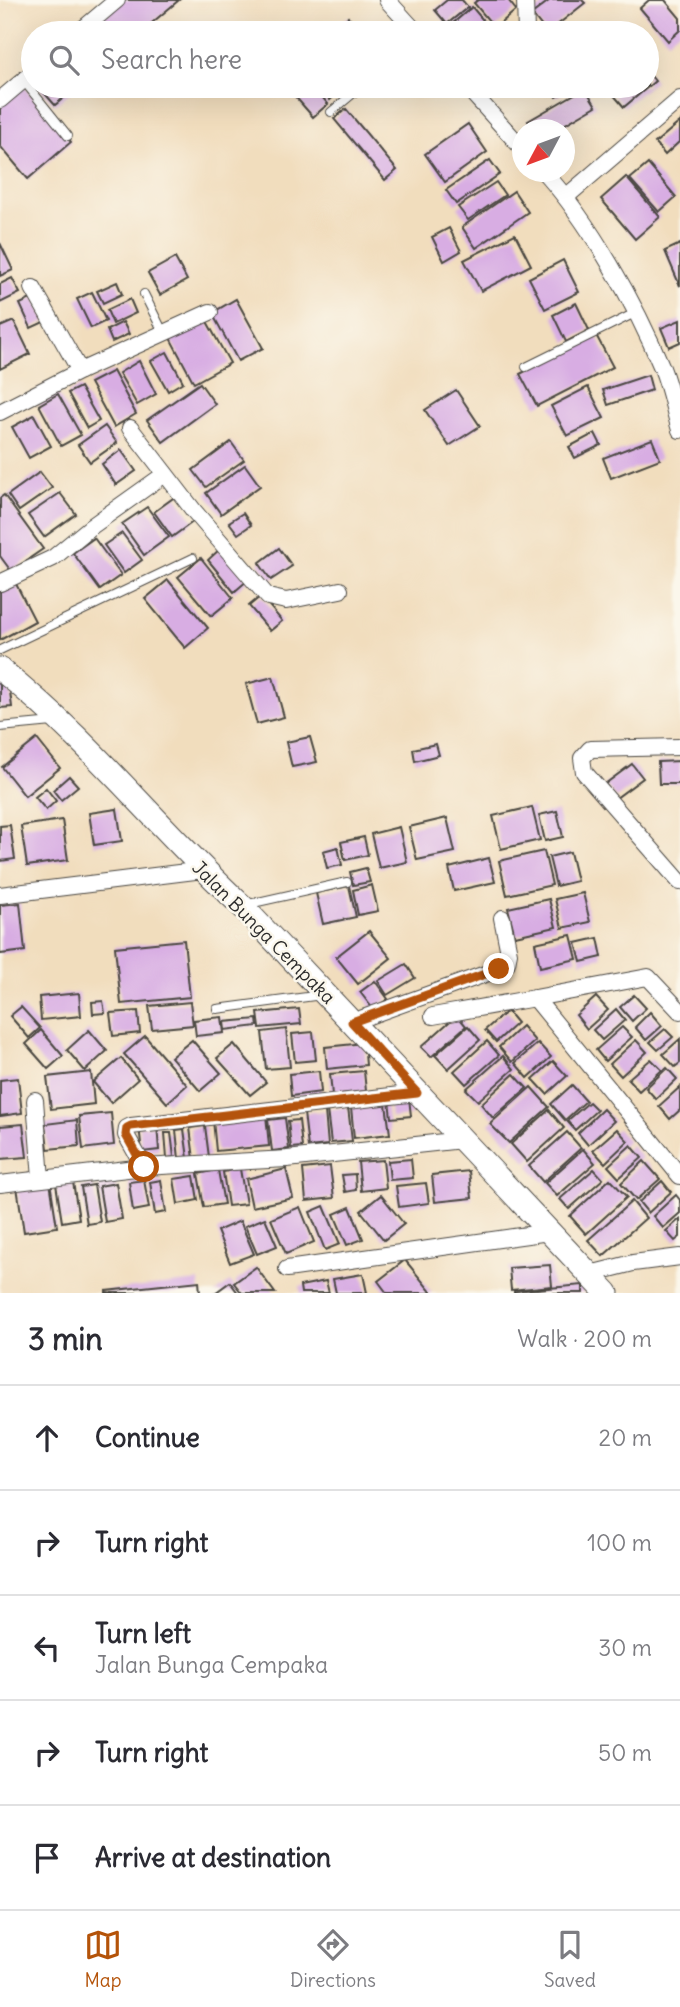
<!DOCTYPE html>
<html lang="en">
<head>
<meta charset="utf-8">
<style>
	:root { --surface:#fff; --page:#f7f7f7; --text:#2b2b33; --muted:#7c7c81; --line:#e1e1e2; --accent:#b45309 }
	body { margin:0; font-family:Delius,sans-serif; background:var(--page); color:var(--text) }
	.compass { position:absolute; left:512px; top:119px; width:63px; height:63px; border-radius:50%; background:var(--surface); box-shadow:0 7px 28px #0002; rotate:229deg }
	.stop { position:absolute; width:21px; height:21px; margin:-16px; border:5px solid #b45309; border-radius:50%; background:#fff }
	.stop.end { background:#b45309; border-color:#fff; box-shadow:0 2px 7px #0008 }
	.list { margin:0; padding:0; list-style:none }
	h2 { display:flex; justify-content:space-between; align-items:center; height:91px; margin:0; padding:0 28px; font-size:30px }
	h2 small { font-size:23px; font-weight:400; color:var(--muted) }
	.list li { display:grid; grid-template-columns:46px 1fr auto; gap:21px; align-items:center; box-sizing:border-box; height:105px; padding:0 28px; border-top:2px solid var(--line) }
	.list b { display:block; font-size:26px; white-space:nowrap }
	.list p { margin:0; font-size:23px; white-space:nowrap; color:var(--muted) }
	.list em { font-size:23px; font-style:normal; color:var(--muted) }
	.icon { flex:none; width:38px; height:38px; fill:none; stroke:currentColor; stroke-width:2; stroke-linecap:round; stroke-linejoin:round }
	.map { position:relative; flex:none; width:680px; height:1293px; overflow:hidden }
	.search { position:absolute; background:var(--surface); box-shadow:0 7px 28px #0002; left:21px; right:21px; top:21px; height:77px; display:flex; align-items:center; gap:18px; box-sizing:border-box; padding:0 24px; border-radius:38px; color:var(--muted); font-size:26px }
	.sheet { height:616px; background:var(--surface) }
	nav { display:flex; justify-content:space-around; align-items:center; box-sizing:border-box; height:98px; border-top:2px solid var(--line); background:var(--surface); font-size:19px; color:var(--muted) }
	nav a { display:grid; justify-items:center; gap:4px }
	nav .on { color:var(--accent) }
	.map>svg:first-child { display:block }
	.building { fill:#d8ade3 }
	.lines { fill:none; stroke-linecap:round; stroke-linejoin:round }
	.lane-casing { stroke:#494641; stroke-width:10 }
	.street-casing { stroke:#494641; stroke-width:18 }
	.secondary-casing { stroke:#494641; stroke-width:25 }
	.lane { stroke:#fff; stroke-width:8 }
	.street { stroke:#fff; stroke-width:16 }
	.secondary { stroke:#fff; stroke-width:23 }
	.route { stroke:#b45309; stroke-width:9 }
	.labels { text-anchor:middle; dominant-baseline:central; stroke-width:5; stroke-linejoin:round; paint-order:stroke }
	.street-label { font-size:19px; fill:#2b2b2b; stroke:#fbf7ec }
</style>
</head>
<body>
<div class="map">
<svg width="680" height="1293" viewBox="0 0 680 1293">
	<rect width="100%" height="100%" fill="#fbf7ec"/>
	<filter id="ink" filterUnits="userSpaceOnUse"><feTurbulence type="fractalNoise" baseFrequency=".0143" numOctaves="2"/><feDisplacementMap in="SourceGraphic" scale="14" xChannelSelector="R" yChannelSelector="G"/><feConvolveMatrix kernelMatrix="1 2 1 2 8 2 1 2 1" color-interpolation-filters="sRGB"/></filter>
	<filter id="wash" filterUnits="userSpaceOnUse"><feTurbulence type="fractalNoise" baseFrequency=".00686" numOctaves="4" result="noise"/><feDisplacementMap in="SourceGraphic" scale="28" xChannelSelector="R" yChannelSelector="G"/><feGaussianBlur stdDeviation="1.57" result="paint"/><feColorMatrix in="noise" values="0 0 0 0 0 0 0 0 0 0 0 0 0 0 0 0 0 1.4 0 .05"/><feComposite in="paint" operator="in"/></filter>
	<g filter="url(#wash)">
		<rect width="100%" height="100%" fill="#f1ddbd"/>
		<g id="blocks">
			<g class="building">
				<polygon points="123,0 179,0 140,33 84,33"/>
				<polygon points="447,0 462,0 468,7 447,24 435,10"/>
				<polygon points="478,0 508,0 516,10 495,28 474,3"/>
				<polygon points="550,0 582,0 585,3 547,33 532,14"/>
				<polygon points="649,0 665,0 680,18 680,30 668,41 640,8"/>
				<polygon points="472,7 488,26 479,33 457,33 451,25"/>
				<polygon points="348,17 362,33 329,33"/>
				<polygon points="389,22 398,33 376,33"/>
				<polygon points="647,71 655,81 624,107 606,86 647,86"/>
				<polygon points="22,84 71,142 28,179 0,146 0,102"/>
				<polygon points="38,86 78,86 55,105"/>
				<polygon points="286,86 313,86 328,104 313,117"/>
				<polygon points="318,86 334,86 339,92 330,100"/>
				<polygon points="549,86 575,86 556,97"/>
				<polygon points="585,88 596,106 555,130 534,130 528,121"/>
				<polygon points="346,109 397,170 385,180 334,119"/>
				<polygon points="680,122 680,141 665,155 655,143"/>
				<polygon points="468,124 487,152 445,182 425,154"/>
				<polygon points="490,160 500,174 456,204 446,190"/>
				<polygon points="648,164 676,197 659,212 630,179"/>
				<polygon points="626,177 660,217 635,239 601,199"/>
				<polygon points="496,182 505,195 468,220 458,207"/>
				<polygon points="514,191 528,212 476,248 462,227"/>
				<polygon points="449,228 461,251 444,261 432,237"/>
				<polygon points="515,234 531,265 481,291 464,260"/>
				<polygon points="0,243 13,270 0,276"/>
				<polygon points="680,244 680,286 665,251"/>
				<polygon points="175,258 187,280 160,295 148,273"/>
				<polygon points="563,260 579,292 545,309 529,278"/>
				<polygon points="12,278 20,293 0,303 0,284"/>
				<polygon points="117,282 122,294 103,303 97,291"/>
				<polygon points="92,292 106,321 91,328 77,299"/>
				<polygon points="35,297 46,321 31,328 20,304"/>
				<polygon points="130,299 136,313 113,324 107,310"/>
				<polygon points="236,299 263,348 238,361 212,313"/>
				<polygon points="576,303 589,330 566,342 553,315"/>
				<polygon points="204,316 230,363 194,383 169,336"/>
				<polygon points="680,320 680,342 669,347 661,328"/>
				<polygon points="14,321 30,354 0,369 0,327"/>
				<polygon points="123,322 129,334 112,342 107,330"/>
				<polygon points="596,335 613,367 537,406 520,374"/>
				<polygon points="167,352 183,382 168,391 151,361"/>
				<polygon points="139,361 156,394 137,405 119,373"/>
				<polygon points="113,371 136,414 114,427 90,383"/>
				<polygon points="648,375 652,390 608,405 603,390"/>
				<polygon points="200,383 215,404 163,442 147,420"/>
				<polygon points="80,387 99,421 87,428 68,393"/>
				<polygon points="588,387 604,418 567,436 551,406"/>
				<polygon points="456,390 480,426 449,446 425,410"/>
				<polygon points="58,394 81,435 61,446 39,405"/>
				<polygon points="34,415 51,446 29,458 12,427"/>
				<polygon points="105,426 117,443 90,462 78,445"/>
				<polygon points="595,433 601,445 575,458 569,447"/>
				<polygon points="652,439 660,459 611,478 603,458"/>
				<polygon points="231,442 244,460 206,487 193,470"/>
				<polygon points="121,450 136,471 116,485 102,464"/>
				<polygon points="245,465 260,486 221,514 206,493"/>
				<polygon points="40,472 52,488 19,511 8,495"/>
				<polygon points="60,493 76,514 44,537 28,515"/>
				<polygon points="4,495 43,549 11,571 0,556 0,498"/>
				<polygon points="176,496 194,521 172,537 154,512"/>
				<polygon points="147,507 169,537 144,555 122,524"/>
				<polygon points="243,513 251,525 238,534 229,522"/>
				<polygon points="122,533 142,560 124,573 104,545"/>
				<polygon points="94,538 121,575 100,590 73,553"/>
				<polygon points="221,548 248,580 234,592 208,560"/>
				<polygon points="279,548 292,566 271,580 259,563"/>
				<polygon points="201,558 233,598 211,616 178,577"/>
				<polygon points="168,580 208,628 185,648 145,599"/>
				<polygon points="15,582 35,621 0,640 0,590"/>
				<polygon points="261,596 282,621 270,631 249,606"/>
				<polygon points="273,677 284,717 257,724 246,684"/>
				<polygon points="9,684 12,707 0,708 0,685"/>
				<polygon points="310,737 317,762 292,767 286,742"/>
				<polygon points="37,739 60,768 25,796 2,767"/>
				<polygon points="436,744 439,755 415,761 413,749"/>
				<polygon points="680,761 680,784 659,784 658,762"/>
				<polygon points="632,764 643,778 616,798 605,784"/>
				<polygon points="69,776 78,786 61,800 53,790"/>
				<polygon points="46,788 56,801 46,810 35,797"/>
				<polygon points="532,807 540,840 501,849 493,816"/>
				<polygon points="117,809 122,841 94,845 89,813"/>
				<polygon points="557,811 563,837 545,841 539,815"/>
				<polygon points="447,818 455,852 417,860 409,827"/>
				<polygon points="62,820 68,860 27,866 21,826"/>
				<polygon points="10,825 15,859 0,861 0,826"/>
				<polygon points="399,827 407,862 379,868 371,834"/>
				<polygon points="364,837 368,855 345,860 341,842"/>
				<polygon points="338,847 342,865 327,868 323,851"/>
				<polygon points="544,851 552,885 507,895 499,861"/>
				<polygon points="570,852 577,881 556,886 549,857"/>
				<polygon points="489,858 495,882 454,891 449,868"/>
				<polygon points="366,868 370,882 353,885 350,872"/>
				<polygon points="372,885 378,911 358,915 353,890"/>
				<polygon points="349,886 356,917 323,924 316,893"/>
				<polygon points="583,893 590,922 562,928 555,899"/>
				<polygon points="549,899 556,927 515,936 508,908"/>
				<polygon points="20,903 25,951 0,954 0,905"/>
				<polygon points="369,931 391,958 358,984 336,957"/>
				<polygon points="571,935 577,959 540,967 535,943"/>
				<polygon points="598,938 602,957 581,962 576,943"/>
				<polygon points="184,940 190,997 121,1004 115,947"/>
				<polygon points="406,964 415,978 387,995 378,981"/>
				<polygon points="375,981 388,999 373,1009 360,992"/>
				<polygon points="79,993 81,1016 41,1020 39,997"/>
				<polygon points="634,995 646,1008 632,1021 620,1007"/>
				<polygon points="596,997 608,1010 587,1029 576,1015"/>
				<polygon points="103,1001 105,1013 93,1014 92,1002"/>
				<polygon points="190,1002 193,1025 152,1029 149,1006"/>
				<polygon points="21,1007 40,1028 29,1038 10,1016"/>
				<polygon points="299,1009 301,1024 260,1028 258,1013"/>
				<polygon points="616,1009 625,1020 602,1040 593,1030"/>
				<polygon points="138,1011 140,1033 113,1036 110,1013"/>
				<polygon points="507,1011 517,1023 496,1042 485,1030"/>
				<polygon points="650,1012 662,1026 646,1040 635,1027"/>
				<polygon points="457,1015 466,1026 431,1057 421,1047"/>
				<polygon points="222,1017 224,1033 196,1036 194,1020"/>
				<polygon points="257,1019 258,1026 225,1030 224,1022"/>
				<polygon points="468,1026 480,1040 448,1069 435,1055"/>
				<polygon points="522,1026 535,1041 512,1062 499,1047"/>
				<polygon points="622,1027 632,1037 605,1061 596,1050"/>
				<polygon points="286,1029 290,1067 266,1069 262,1032"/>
				<polygon points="665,1029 673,1037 658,1050 650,1042"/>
				<polygon points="41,1030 63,1056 48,1069 26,1044"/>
				<polygon points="89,1030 107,1051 85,1071 67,1050"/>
				<polygon points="313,1032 316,1060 295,1062 292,1034"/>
				<polygon points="145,1036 187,1085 167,1103 124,1054"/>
				<polygon points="680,1039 680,1063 675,1067 663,1054"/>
				<polygon points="192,1040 221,1073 200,1091 171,1057"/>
				<polygon points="636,1040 647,1052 621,1076 610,1064"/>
				<polygon points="487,1041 499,1055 466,1084 454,1071"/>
				<polygon points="364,1043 366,1065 327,1069 325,1047"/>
				<polygon points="538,1043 551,1057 528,1078 515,1063"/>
				<polygon points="234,1044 266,1082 250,1095 217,1058"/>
				<polygon points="503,1056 514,1069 478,1101 466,1089"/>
				<polygon points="121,1058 138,1079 111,1103 93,1082"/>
				<polygon points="651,1059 662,1070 639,1091 628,1079"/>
				<polygon points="553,1061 567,1076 547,1094 533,1079"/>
				<polygon points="667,1068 677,1079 656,1099 646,1088"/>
				<polygon points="319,1071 321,1092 291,1096 289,1074"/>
				<polygon points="364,1071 366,1091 332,1095 330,1074"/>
				<polygon points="91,1072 94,1104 51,1109 47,1077"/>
				<polygon points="514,1074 527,1088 493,1118 481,1104"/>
				<polygon points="18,1078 22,1113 0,1116 0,1080"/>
				<polygon points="572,1085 586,1101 565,1120 551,1104"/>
				<polygon points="531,1087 549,1107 509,1143 490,1124"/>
				<polygon points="680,1087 680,1110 670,1119 659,1106"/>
				<polygon points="409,1098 411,1116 391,1118 389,1100"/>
				<polygon points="589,1102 597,1110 575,1130 567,1121"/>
				<polygon points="386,1104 390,1134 354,1138 351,1107"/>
				<polygon points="348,1107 352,1141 331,1143 327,1110"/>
				<polygon points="603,1109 614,1121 588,1145 578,1133"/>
				<polygon points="549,1110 564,1128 527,1162 511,1144"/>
				<polygon points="325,1111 328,1145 308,1147 304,1113"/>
				<polygon points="111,1113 114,1145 83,1149 79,1116"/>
				<polygon points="266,1115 269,1146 216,1151 213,1120"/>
				<polygon points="285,1118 289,1149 272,1151 268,1120"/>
				<polygon points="77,1120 79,1146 48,1149 45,1124"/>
				<polygon points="299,1120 302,1147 291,1148 288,1121"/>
				<polygon points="23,1124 27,1157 0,1159 0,1126"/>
				<polygon points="157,1125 159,1150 142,1152 139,1126"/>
				<polygon points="205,1126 209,1157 194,1159 190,1128"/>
				<polygon points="184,1129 188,1158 179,1159 176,1130"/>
				<polygon points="617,1129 628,1141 605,1163 593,1150"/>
				<polygon points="567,1132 581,1148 543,1182 529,1166"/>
				<polygon points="165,1133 171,1133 174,1157 167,1158"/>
				<polygon points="631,1145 642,1158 619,1178 608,1166"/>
				<polygon points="583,1149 595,1163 557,1196 545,1183"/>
				<polygon points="411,1159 413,1178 390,1180 388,1161"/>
				<polygon points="383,1160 386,1188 361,1191 358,1162"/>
				<polygon points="644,1161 660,1179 636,1200 621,1183"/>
				<polygon points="330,1166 334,1198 306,1201 303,1169"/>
				<polygon points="240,1169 246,1204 228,1206 223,1172"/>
				<polygon points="286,1169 293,1198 252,1207 246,1179"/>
				<polygon points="594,1169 603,1179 569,1209 560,1199"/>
				<polygon points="218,1170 224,1204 204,1207 198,1174"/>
				<polygon points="469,1171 472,1198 435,1202 432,1175"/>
				<polygon points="355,1174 356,1190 345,1192 342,1175"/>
				<polygon points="194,1176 198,1200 178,1204 174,1179"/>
				<polygon points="610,1179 627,1197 586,1234 570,1216"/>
				<polygon points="144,1180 149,1208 133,1211 129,1182"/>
				<polygon points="161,1180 166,1212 155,1214 150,1182"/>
				<polygon points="662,1181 671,1192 648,1213 639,1202"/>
				<polygon points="50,1182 57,1227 24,1232 17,1187"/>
				<polygon points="73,1182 79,1219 62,1222 56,1184"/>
				<polygon points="116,1183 122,1219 105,1222 99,1186"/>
				<polygon points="426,1183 429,1203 399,1207 396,1186"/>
				<polygon points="94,1185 100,1222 87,1224 81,1187"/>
				<polygon points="381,1195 404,1224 384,1240 361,1211"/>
				<polygon points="676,1195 680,1200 680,1213 663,1228 653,1216"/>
				<polygon points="632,1201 646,1218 603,1256 588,1240"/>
				<polygon points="324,1206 340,1244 325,1250 310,1212"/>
				<polygon points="300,1207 314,1242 286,1254 271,1219"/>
				<polygon points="350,1207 363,1239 347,1245 334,1214"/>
				<polygon points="265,1218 277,1246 257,1254 245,1226"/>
				<polygon points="680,1219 680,1237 675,1241 666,1231"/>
				<polygon points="240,1221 254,1254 230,1263 217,1231"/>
				<polygon points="405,1260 432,1293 387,1293 378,1281"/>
				<polygon points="550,1265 552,1286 511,1290 509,1268"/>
				<polygon points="256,1267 275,1293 242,1293 234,1283"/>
				<polygon points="363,1274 367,1293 336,1293 333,1279"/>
				<polygon points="199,1281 200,1293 106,1293 106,1291"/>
				<polygon points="326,1281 329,1293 301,1293 300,1286"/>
				<polygon points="230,1282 238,1293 215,1293"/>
				<polygon points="583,1285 583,1293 514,1293 514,1291"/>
			</g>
		</g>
	</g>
	<g filter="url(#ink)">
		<use href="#blocks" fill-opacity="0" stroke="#494641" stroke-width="2"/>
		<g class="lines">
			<g class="lane-casing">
				<g id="lane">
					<polyline points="23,80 68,136"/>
					<polyline points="331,112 362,86"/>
					<polyline points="144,294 164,334"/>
					<polyline points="526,367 635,313"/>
					<polyline points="0,650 193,558"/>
					<polyline points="0,727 53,722"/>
					<polyline points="244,905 347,882"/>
					<polyline points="217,1009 322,995"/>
				</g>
			</g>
			<g class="street-casing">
				<g id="street">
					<polyline points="387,0 417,33"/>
					<polyline points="525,0 526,33"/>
					<polyline points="78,33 117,0"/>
					<polyline points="466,86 522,148"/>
					<polyline points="0,100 33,72"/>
					<path d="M544 172C590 222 636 305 662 368 670 388 674 410 680 430"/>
					<polyline points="567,196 680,99"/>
					<polyline points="33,288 80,371"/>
					<polyline points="0,412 80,371 210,312"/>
					<polyline points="130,428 194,511 268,597 286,601 340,590"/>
					<polyline points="0,583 53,558 92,526 165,474"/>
					<polyline points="680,747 590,749 582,758 584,772 680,882"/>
					<polyline points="0,895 203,870"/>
					<polyline points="680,1011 648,977 535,998 680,1176"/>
					<polyline points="433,1016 535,998"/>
					<polyline points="352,1022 499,969 507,963 509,953 502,918"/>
					<polyline points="35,1100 41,1179"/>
					<polyline points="144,1167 126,1135 127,1128 131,1126 417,1093"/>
					<polyline points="0,1184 144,1167 287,1159 462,1140"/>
					<polyline points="287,1269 549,1232"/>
					<polyline points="590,1274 633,1263 680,1257"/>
				</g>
			</g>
			<g class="secondary-casing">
				<path id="secondary" d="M0 669C89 739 159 829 242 906L607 1293"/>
			</g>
			<use href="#lane" class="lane"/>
			<use href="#street" class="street"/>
			<use href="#secondary" class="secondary"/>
		</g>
	</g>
	<g class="lines" filter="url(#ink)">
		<polyline class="route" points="144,1167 126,1135 127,1128 131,1126 417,1093 352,1022 499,969"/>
	</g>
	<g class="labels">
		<g class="street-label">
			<text transform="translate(264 932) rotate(45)">Jalan Bunga Cempaka</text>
		</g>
	</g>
</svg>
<svg class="compass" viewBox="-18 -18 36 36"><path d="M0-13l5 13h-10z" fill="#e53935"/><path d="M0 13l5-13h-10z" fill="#7c7c81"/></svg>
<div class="stop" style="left:144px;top:1167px"></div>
<div class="stop end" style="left:499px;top:969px"></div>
<div class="search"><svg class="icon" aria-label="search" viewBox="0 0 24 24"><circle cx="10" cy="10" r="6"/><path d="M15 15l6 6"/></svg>Search here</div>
</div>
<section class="sheet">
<h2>3 min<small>Walk · 200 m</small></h2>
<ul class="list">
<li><svg class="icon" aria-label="ahead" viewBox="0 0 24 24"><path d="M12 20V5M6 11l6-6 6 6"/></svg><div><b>Continue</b></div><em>20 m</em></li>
<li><svg class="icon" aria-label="right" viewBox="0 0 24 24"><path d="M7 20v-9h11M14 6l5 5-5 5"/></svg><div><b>Turn right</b></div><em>100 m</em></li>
<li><svg class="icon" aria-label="left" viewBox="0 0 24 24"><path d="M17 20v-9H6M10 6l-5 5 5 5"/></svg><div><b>Turn left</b><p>Jalan Bunga Cempaka</p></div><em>30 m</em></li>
<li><svg class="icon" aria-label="right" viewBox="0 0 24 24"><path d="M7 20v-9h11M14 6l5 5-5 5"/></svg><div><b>Turn right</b></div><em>50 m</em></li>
<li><svg class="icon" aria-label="arrive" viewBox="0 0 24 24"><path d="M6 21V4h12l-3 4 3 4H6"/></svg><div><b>Arrive at destination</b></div></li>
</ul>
</section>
<nav>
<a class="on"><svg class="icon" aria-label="map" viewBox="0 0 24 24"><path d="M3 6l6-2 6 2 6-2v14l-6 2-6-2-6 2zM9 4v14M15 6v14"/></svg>Map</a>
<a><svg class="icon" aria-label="directions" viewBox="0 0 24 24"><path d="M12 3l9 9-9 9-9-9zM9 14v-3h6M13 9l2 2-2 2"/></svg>Directions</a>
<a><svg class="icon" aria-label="saved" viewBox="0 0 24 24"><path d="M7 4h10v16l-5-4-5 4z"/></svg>Saved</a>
</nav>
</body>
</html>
